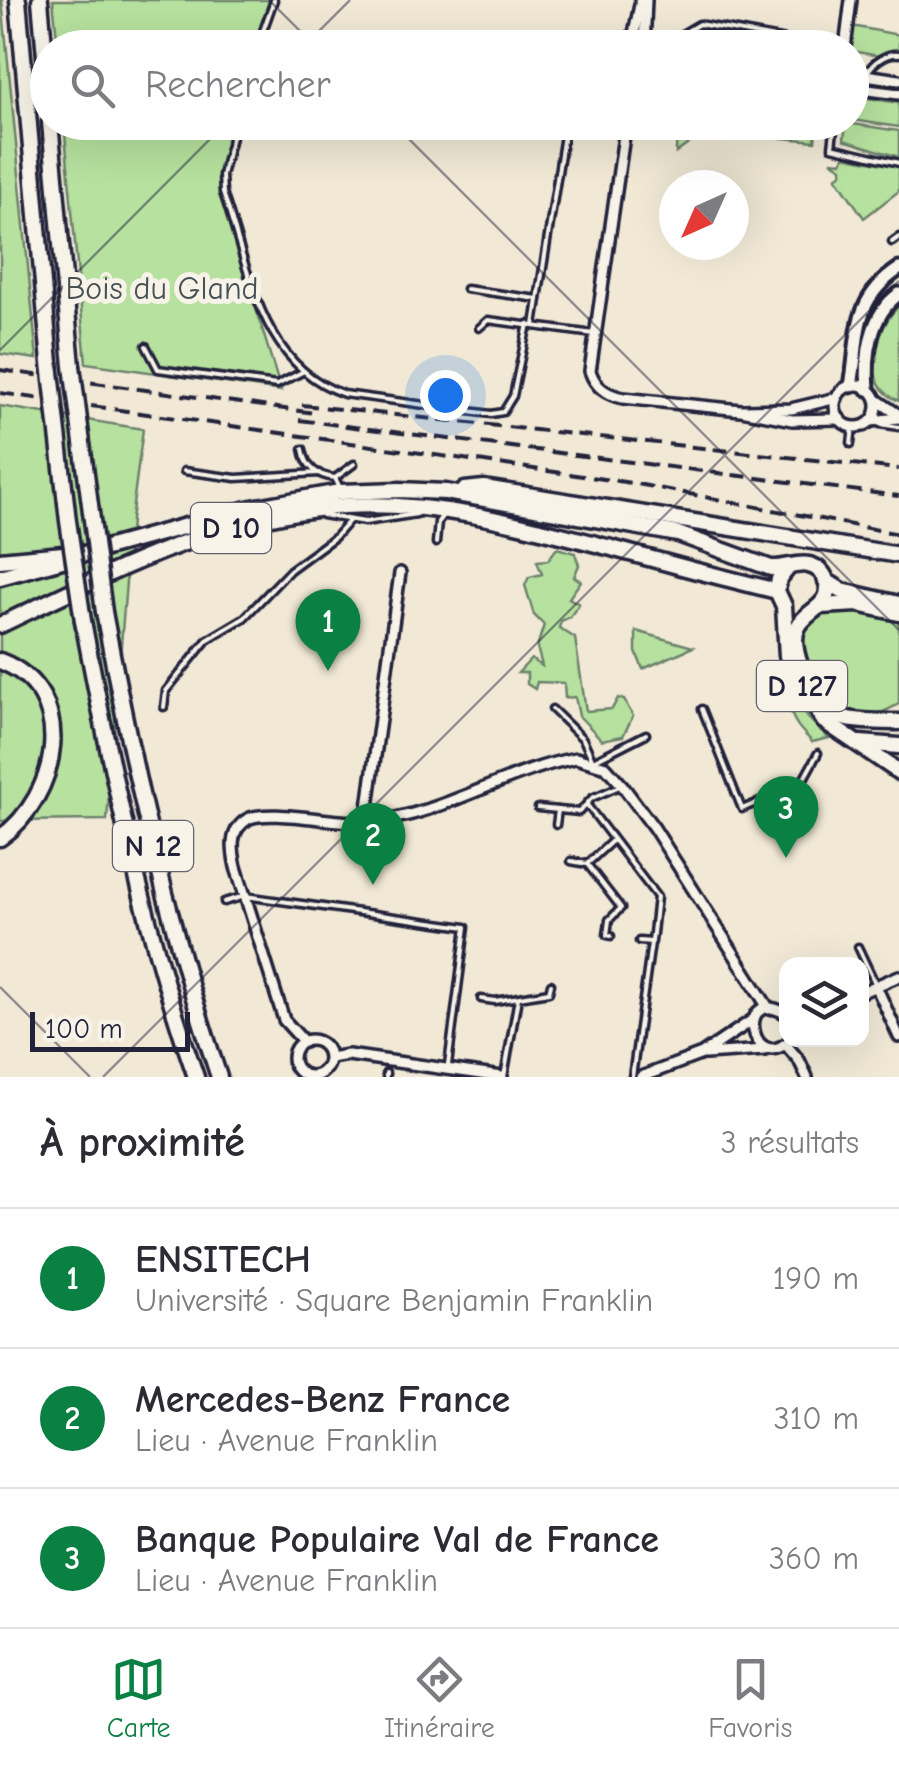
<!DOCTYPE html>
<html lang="fr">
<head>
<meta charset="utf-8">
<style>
	:root { --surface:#fff; --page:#f7f7f7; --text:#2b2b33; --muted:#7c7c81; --line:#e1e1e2; --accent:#0b8043 }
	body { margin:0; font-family:"Comic Neue",sans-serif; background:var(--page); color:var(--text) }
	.controls { position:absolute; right:30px; bottom:30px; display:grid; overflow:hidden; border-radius:20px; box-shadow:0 10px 40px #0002 }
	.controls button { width:90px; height:90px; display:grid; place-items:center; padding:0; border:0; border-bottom:2px solid var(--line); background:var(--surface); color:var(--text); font:50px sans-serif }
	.compass { position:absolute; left:659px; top:170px; width:90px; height:90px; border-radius:50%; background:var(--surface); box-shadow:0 10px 40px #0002; rotate:225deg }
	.scale { position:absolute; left:30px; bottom:25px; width:160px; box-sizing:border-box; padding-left:10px; border:5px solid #22223b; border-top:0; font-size:28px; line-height:35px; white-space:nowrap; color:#22223b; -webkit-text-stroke:8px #f7f3e8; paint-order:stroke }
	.you { position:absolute; left:445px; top:395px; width:35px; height:35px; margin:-25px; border:8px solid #fff; border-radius:50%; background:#1a73e8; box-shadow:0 0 0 15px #1a73e833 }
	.badge { display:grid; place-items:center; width:65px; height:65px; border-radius:50%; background:var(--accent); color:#fff; font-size:32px; font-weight:700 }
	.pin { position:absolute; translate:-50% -82px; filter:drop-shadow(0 2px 5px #0008) }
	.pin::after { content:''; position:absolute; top:52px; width:35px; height:30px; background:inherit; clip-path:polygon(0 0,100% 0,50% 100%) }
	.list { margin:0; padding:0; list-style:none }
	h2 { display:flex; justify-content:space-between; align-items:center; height:130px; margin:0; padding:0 40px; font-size:42px }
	h2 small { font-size:32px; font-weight:400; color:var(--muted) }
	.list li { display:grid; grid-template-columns:65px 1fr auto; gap:30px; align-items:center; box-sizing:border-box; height:140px; padding:0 40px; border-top:2px solid var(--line) }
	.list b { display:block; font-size:38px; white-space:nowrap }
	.list p { margin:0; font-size:32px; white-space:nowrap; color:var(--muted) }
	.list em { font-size:32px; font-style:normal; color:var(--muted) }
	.icon { flex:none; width:55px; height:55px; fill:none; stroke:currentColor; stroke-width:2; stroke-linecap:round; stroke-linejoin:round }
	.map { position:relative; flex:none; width:899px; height:1077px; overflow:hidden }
	.search { position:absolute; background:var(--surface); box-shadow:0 10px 40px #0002; left:30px; right:30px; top:30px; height:110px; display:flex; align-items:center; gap:25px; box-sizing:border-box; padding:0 35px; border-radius:55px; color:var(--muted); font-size:38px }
	.sheet { height:550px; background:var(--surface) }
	nav { display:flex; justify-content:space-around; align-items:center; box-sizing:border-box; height:140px; border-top:2px solid var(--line); background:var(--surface); font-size:28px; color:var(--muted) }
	nav a { display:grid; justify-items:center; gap:5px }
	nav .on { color:var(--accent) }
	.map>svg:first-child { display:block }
	.green { fill:#b6e19e; stroke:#6c826c; stroke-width:2.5 }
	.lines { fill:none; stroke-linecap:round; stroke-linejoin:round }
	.service-casing { stroke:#22223b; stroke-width:11 }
	.minor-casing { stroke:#22223b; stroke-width:16 }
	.secondary-casing { stroke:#22223b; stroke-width:19 }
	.primary-casing { stroke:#22223b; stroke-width:21 }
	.trunk-casing { stroke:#22223b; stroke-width:21 }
	.service { stroke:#f7f3e8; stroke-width:4 }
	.minor { stroke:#f7f3e8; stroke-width:9 }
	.secondary { stroke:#f7f3e8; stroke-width:11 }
	.primary { stroke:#f7f3e8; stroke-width:14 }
	.trunk { stroke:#f7f3e8; stroke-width:14 }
	.rail { stroke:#22223b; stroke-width:4; stroke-dasharray:15 8; stroke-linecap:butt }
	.trunk-bridge-casing { stroke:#22223b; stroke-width:21; stroke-linecap:butt }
	.trunk-bridge { stroke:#f7f3e8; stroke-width:14 }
	.ticks { fill:none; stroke:#22223b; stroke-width:2.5; stroke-opacity:0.45 }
	.labels { text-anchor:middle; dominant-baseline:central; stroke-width:10; stroke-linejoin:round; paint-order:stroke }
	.shield { fill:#f7f3e8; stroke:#62616f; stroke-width:2.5 }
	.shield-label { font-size:30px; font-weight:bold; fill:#22223b }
	.park-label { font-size:32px; fill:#475254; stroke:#f7f3e8 }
</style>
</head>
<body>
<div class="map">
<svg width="899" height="1077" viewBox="0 0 899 1077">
	<rect width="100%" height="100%" fill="#f1e9d6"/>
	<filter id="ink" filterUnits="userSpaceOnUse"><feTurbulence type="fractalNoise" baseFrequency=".01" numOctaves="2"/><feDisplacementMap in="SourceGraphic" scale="20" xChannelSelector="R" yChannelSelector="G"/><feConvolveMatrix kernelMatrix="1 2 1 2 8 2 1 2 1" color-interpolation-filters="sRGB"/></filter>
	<g filter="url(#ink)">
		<g class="green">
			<polygon points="0,0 2,0 37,359 0,354"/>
			<polygon points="53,0 273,0 260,48 58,47"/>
			<polygon points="852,26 899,35 899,51 892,50 884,57 852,51 849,48"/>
			<polygon points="861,97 899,103 899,127 852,120 852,106 859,107"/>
			<polygon points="64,123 240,123 221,193 281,391 86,363"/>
			<polygon points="677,123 677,122 817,123 815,141 706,131 676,153"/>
			<polygon points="846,123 899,131 899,157 844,140"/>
			<polygon points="844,156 899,167 899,191 864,218 836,177 842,173 842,168 831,161 842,162"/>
			<path d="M899 305V401C857 383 876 330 899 305Z"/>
			<polygon points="0,406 143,429 131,520 107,820 0,821"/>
			<polygon points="557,548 575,553 579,565 574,577 581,581 569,598 579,604 570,617 561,621 559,628 575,638 586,711 612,709 618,698 624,700 633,716 623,736 602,740 579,716 575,697 565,698 564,683 537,682 535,689 527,684 527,673 518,673 531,659 542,666 537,647 544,625 534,615 525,585 529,577 542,574 537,561 548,560"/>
			<path d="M846 609 899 621V704C887 710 875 717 861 717 817 715 756 617 846 609Z"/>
			<polygon points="636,631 693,647 643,669 636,652"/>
			<path d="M779 671 808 718 829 738 812 742C807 736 800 730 796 723 785 705 786 685 761 683L758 677Z"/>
		</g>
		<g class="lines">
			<g class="service-casing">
				<g id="service">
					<polyline points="675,46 682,34 699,24 791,41 794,48"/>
					<polyline points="257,48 274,0"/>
					<path d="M867 73C872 63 887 52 899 54"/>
					<path d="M236 122 222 175 223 193C249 266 259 365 344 394L491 414 503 412 513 396 528 324"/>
					<polyline points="835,122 832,147 899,163"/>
					<polyline points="892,242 899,237"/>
					<polyline points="466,289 538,299"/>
					<polyline points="534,325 566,122"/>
					<polyline points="479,328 488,320 594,334"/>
					<polyline points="146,346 158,369 277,385 304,371"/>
					<polyline points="880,424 899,427"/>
					<polyline points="851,444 853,426"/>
					<path d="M303 449C306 468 317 476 335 478L340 488"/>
					<polyline points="184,471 236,478 319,473"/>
					<polyline points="335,478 354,464"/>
					<polyline points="322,515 365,522 417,514"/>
					<polyline points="436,543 438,522 443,515"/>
					<polyline points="164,707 166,691 207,640 244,618 290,570 335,537 349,521"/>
					<polyline points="552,709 583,739 593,761 646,734"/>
					<polyline points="702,709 742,809 761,801"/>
					<polyline points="801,791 801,784 818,753"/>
					<polyline points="587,805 657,897 652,942 639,941"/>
					<polyline points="538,808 579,812 592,798 622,785"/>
					<polyline points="556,825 558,810"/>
					<polyline points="571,861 587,864 621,908 609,920 607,935 611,936"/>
					<polyline points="587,864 613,840"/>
					<polyline points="224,902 245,896 466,927 448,1065"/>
					<polyline points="858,947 875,983"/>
					<polyline points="481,999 495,1001 549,992 551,984"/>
					<polyline points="386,1077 386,1073"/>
					<polyline points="504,1077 518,998"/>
					<polyline points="632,1077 651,943"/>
				</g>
			</g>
			<g class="minor-casing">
				<g id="minor">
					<polyline points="639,45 645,42 675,48"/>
					<polyline points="631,48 641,0"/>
					<polyline points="644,48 646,0"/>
					<polyline points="845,48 851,0"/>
					<polyline points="852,73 899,80"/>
					<polyline points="852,88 899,94"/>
					<path d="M626 122 590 371C596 388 606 394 623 398L741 410 792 420 840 419"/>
					<circle cx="856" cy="406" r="21"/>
					<polyline points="877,400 899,415"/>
					<polyline points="744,410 791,409 837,398"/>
					<polyline points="871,421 899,418"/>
					<polyline points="366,822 400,573"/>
					<polyline points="876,986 899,1037"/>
					<polyline points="862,992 899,976"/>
					<path d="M786 1014C735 984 750 1077 790 1040"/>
					<circle cx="311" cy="1058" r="18"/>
					<path d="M304 1042 284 1020 236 867C232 849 229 830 248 819 269 808 341 825 370 822 443 815 505 771 576 758L606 767 622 785 654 828 769 1009"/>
					<polyline points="786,1045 799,1060 807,1077"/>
					<polyline points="705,1054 765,1050"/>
					<polyline points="330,1058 348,1055 502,1077"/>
					<polyline points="641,1077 702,1054 754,1019"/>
				</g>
			</g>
			<g class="secondary-casing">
				<g id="secondary">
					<path d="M851 386C860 335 851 301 899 269"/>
					<path d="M868 389C865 356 870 314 899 294"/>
				</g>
			</g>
			<g class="primary-casing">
				<g id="primary">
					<polyline points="465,490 484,488 899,555"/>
					<polyline points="0,560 63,554"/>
					<polyline points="787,569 779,579 777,591 784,606 787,656"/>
					<path d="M0 577 252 508 340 492 399 490 446 492 678 534 771 568C785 569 798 562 809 565 817 567 823 572 826 580 836 606 804 610 797 629 787 654 818 711 844 718 861 723 881 721 899 722"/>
					<polyline points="826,581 842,591 899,604"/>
					<polyline points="821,606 858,604 899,613"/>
					<path d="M0 625C109 573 221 515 344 506 436 500 527 526 615 549 669 564 723 578 777 591"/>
					<path d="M0 661C80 692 59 797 0 838"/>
					<polyline points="799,680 824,721 899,772"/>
					<polyline points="860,743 899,746"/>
				</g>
			</g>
			<g class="trunk-casing">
				<g id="trunk">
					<polyline points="18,0 50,363"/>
					<polyline points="40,0 48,90"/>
					<polyline points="50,122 72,366"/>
					<path d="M104 612C133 769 168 925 219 1077"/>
					<path d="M83 621C112 775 144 930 196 1077"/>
				</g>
			</g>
			<use href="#service" class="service"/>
			<use href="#minor" class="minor"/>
			<use href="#secondary" class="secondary"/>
			<use href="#primary" class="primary"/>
			<use href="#trunk" class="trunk"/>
			<g class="rail">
				<polyline points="0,370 314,413"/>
				<polyline points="0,393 632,483 899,534"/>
				<polyline points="302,405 899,469"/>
				<polyline points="299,420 899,496"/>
			</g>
			<g class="trunk-bridge-casing">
				<g id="trunk-bridge">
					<polyline points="50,363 68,521 83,621"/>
					<polyline points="72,366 104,612"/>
				</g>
			</g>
			<use href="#trunk-bridge" class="trunk-bridge"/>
		</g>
	</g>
	<path class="ticks" d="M269 0 317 48M302 48 350 0M392 122 899 630M0 350 227 122M0 987 90 1077M103 1077 899 281"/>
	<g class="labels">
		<g class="shield">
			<rect x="191" y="503" width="80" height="50" rx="8"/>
			<rect x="757" y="661" width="90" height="50" rx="8"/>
			<rect x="113" y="821" width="80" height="50" rx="8"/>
		</g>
		<g class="shield-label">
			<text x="231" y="528">D 10</text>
			<text x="802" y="686">D 127</text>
			<text x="153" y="846">N 12</text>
		</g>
		<g class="park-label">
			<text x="162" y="288">Bois du Gland</text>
		</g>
	</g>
</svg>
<div class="controls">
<button><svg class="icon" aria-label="layers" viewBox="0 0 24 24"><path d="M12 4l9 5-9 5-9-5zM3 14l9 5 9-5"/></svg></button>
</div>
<svg class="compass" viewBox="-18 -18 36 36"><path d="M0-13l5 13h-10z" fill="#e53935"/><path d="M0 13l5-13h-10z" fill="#7c7c81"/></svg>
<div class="scale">100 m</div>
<div class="you"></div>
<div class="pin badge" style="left:328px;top:671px">1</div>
<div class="pin badge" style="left:373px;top:885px">2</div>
<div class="pin badge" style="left:786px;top:858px">3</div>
<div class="search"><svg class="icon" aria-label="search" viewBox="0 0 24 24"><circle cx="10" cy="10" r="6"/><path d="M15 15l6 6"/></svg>Rechercher</div>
</div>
<section class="sheet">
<h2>À proximité<small>3 résultats</small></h2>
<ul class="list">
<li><span class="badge">1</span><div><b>ENSITECH</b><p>Université · Square Benjamin Franklin</p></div><em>190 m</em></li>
<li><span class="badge">2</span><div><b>Mercedes-Benz France</b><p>Lieu · Avenue Franklin</p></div><em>310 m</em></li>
<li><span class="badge">3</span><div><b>Banque Populaire Val de France</b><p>Lieu · Avenue Franklin</p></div><em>360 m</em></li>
</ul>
</section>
<nav>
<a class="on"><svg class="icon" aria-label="map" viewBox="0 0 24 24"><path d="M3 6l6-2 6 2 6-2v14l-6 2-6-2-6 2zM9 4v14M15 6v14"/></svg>Carte</a>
<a><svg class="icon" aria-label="directions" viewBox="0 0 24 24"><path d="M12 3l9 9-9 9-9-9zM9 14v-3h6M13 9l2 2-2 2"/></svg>Itinéraire</a>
<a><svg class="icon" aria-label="saved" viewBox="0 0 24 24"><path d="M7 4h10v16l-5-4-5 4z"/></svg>Favoris</a>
</nav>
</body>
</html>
